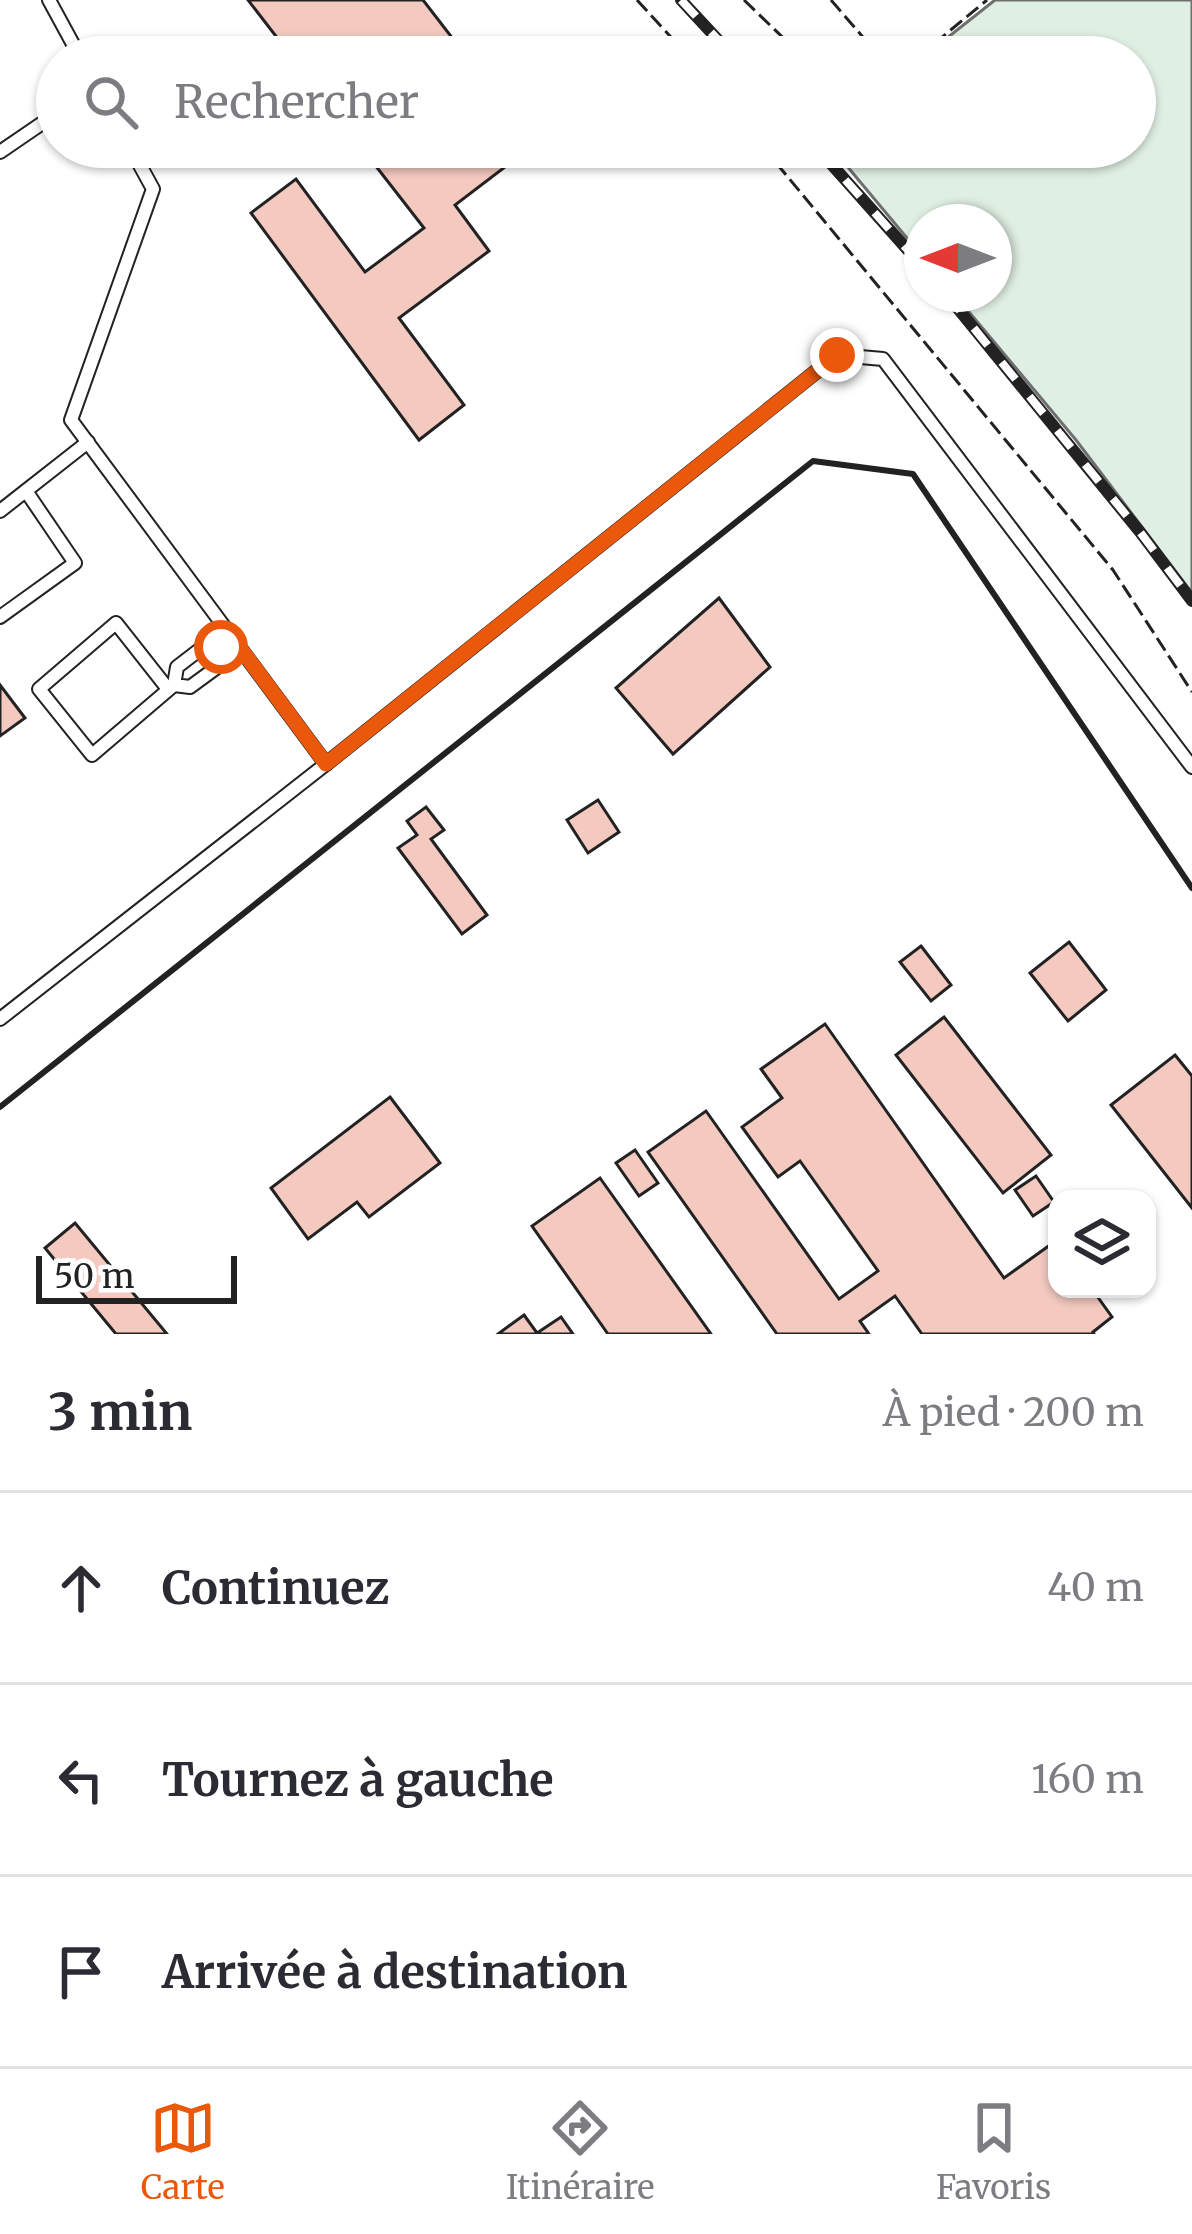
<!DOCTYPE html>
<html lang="fr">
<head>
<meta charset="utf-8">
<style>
	:root { --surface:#fff; --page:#f2f2f3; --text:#2b2b33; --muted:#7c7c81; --line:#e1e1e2; --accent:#ea580c }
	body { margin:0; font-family:Merriweather,serif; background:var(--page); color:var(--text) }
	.controls { position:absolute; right:36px; bottom:36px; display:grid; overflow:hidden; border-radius:24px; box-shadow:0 3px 9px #0004 }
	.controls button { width:108px; height:108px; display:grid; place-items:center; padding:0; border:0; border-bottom:3px solid var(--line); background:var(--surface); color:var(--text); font:60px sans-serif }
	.compass { position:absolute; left:904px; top:204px; width:108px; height:108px; border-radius:50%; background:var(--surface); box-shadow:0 3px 9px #0004; rotate:270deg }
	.scale { position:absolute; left:36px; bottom:30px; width:201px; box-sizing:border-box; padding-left:12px; border:6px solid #222; border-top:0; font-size:33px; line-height:42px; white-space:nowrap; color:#222; -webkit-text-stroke:9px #fff; paint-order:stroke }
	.stop { position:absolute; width:36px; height:36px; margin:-27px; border:9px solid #ea580c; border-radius:50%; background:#fff }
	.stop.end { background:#ea580c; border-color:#fff; box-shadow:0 3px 12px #0008 }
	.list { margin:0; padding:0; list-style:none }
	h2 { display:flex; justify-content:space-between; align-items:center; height:156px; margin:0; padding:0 48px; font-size:51px }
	h2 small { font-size:39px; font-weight:400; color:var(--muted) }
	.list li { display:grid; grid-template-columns:78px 1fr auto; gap:36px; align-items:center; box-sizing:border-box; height:192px; padding:0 48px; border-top:3px solid var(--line) }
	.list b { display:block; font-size:45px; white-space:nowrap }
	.list em { font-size:39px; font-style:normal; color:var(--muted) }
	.icon { flex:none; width:66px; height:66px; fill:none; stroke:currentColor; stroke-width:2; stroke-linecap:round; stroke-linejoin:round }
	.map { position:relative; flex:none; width:1192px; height:1334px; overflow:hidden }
	.search { position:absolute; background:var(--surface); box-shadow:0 3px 9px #0004; left:36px; right:36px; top:36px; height:132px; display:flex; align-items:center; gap:30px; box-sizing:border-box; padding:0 42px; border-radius:66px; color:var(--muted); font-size:45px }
	.sheet { height:732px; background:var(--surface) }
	nav { display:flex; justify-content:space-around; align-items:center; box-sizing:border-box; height:168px; border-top:3px solid var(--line); background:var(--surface); font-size:33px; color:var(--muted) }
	nav a { display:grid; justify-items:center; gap:6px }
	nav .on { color:var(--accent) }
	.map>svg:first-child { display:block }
	.green { fill:#e0efe3; stroke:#6f6f6f; stroke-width:3 }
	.building { fill:#f3c9c0; stroke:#222; stroke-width:3 }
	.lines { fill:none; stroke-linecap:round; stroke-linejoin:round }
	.service-casing { stroke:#222; stroke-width:16 }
	.service { stroke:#fff; stroke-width:12 }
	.rail-casing { stroke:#222; stroke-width:12 }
	.rail { stroke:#fff; stroke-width:8; stroke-dasharray:22; stroke-linecap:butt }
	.fence { stroke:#222; stroke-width:3; stroke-dasharray:15 6; stroke-linecap:butt }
	.wall { stroke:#222; stroke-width:6 }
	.route { stroke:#ea580c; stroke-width:15 }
</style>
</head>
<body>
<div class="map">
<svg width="1192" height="1334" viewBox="0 0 1192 1334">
	<rect width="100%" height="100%" fill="#fff"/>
	<polygon class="green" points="995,0 1192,0 1192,593 1076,440 954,294 994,294 994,222 922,222 922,256 831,147 1135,147 1135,57 923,57"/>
	<g class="building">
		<polygon points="248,0 423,0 467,57 292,57"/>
		<polygon points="361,147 531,147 455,205 489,251 399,318 464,405 419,440 251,213 296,179 365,272 424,228"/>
		<polygon points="719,598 770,667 673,754 616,688"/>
		<polygon points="0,685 25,718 0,736"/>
		<polygon points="598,800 619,832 588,853 567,820"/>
		<polygon points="426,807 444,830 431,839 487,915 462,934 398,848 417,835 407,821"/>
		<polygon points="1069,942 1106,990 1068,1021 1030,973"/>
		<polygon points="921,946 951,985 931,1001 900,962"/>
		<polygon points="944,1017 1051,1155 1003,1193 896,1055"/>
		<polygon points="825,1024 1004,1278 1057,1240 1057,1289 1101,1289 1102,1291 1097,1296 1112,1317 1093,1332 1094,1334 922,1334 895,1296 860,1321 869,1334 777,1334 648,1152 706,1111 839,1299 878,1271 800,1161 778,1177 742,1127 782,1098 761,1069"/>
		<polygon points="1175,1055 1192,1076 1192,1208 1111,1105"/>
		<polygon points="390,1097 440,1163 369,1217 357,1202 308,1239 271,1188"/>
		<polygon points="635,1150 658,1183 639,1196 616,1163"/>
		<polygon points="1036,1176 1054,1202 1033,1216 1015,1190"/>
		<polygon points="600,1178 711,1334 608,1334 532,1226"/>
		<polygon points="75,1223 167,1334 116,1334 45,1248"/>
		<polygon points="524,1315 537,1333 561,1317 573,1334 498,1334"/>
	</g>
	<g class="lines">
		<g class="service-casing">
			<g id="service">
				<polyline points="49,0 80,57"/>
				<polyline points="0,152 57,113"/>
				<polyline points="0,511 88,442"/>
				<polyline points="0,617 75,563 26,491"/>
				<polygon points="207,644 221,647 220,665 190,687 174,685 177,667"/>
				<polyline points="168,689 116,623 39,689 92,755 174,685"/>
				<polyline points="326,764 837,355 883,359 1192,767"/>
				<polyline points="0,1019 326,764 71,420 153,189 130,147"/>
			</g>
		</g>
		<use href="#service" class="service"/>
		<g class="rail-casing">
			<g id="rail">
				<polyline points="681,0 734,57"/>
				<polyline points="816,147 922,266"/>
				<polyline points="946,294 1140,532 1192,601"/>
			</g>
		</g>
		<use href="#rail" class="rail"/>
		<g class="fence">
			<polyline points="637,0 689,57"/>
			<polyline points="744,0 803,57"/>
			<polyline points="831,0 880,57"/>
			<polyline points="918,57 987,0"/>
			<polyline points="763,147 1113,570 1192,692"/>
		</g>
		<polyline class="wall" points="0,1107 813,461 913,474 1192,888"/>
	</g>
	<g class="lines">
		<polyline class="route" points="221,647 232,637 326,764 837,355"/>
	</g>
</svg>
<div class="controls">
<button><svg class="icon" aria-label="layers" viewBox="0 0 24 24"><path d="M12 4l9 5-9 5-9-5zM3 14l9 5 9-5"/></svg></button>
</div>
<svg class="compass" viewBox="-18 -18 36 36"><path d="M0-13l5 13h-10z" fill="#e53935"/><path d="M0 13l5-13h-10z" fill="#7c7c81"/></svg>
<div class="scale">50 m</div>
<div class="stop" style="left:221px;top:647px"></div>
<div class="stop end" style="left:837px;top:355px"></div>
<div class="search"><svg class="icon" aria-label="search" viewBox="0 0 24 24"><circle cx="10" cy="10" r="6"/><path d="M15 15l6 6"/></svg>Rechercher</div>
</div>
<section class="sheet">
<h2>3 min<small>À pied · 200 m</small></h2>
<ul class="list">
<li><svg class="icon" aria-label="ahead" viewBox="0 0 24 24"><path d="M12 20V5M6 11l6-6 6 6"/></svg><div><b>Continuez</b></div><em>40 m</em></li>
<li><svg class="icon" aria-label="left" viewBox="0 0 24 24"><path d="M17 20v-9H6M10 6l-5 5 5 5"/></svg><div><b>Tournez à gauche</b></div><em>160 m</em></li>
<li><svg class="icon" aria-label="arrive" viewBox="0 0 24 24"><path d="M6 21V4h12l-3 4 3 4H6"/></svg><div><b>Arrivée à destination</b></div></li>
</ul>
</section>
<nav>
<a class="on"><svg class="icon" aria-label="map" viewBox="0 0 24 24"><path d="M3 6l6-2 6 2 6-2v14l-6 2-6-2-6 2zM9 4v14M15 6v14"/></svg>Carte</a>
<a><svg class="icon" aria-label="directions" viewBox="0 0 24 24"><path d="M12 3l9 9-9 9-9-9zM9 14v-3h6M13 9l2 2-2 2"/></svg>Itinéraire</a>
<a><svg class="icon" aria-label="saved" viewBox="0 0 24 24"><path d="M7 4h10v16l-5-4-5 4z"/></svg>Favoris</a>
</nav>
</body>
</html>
